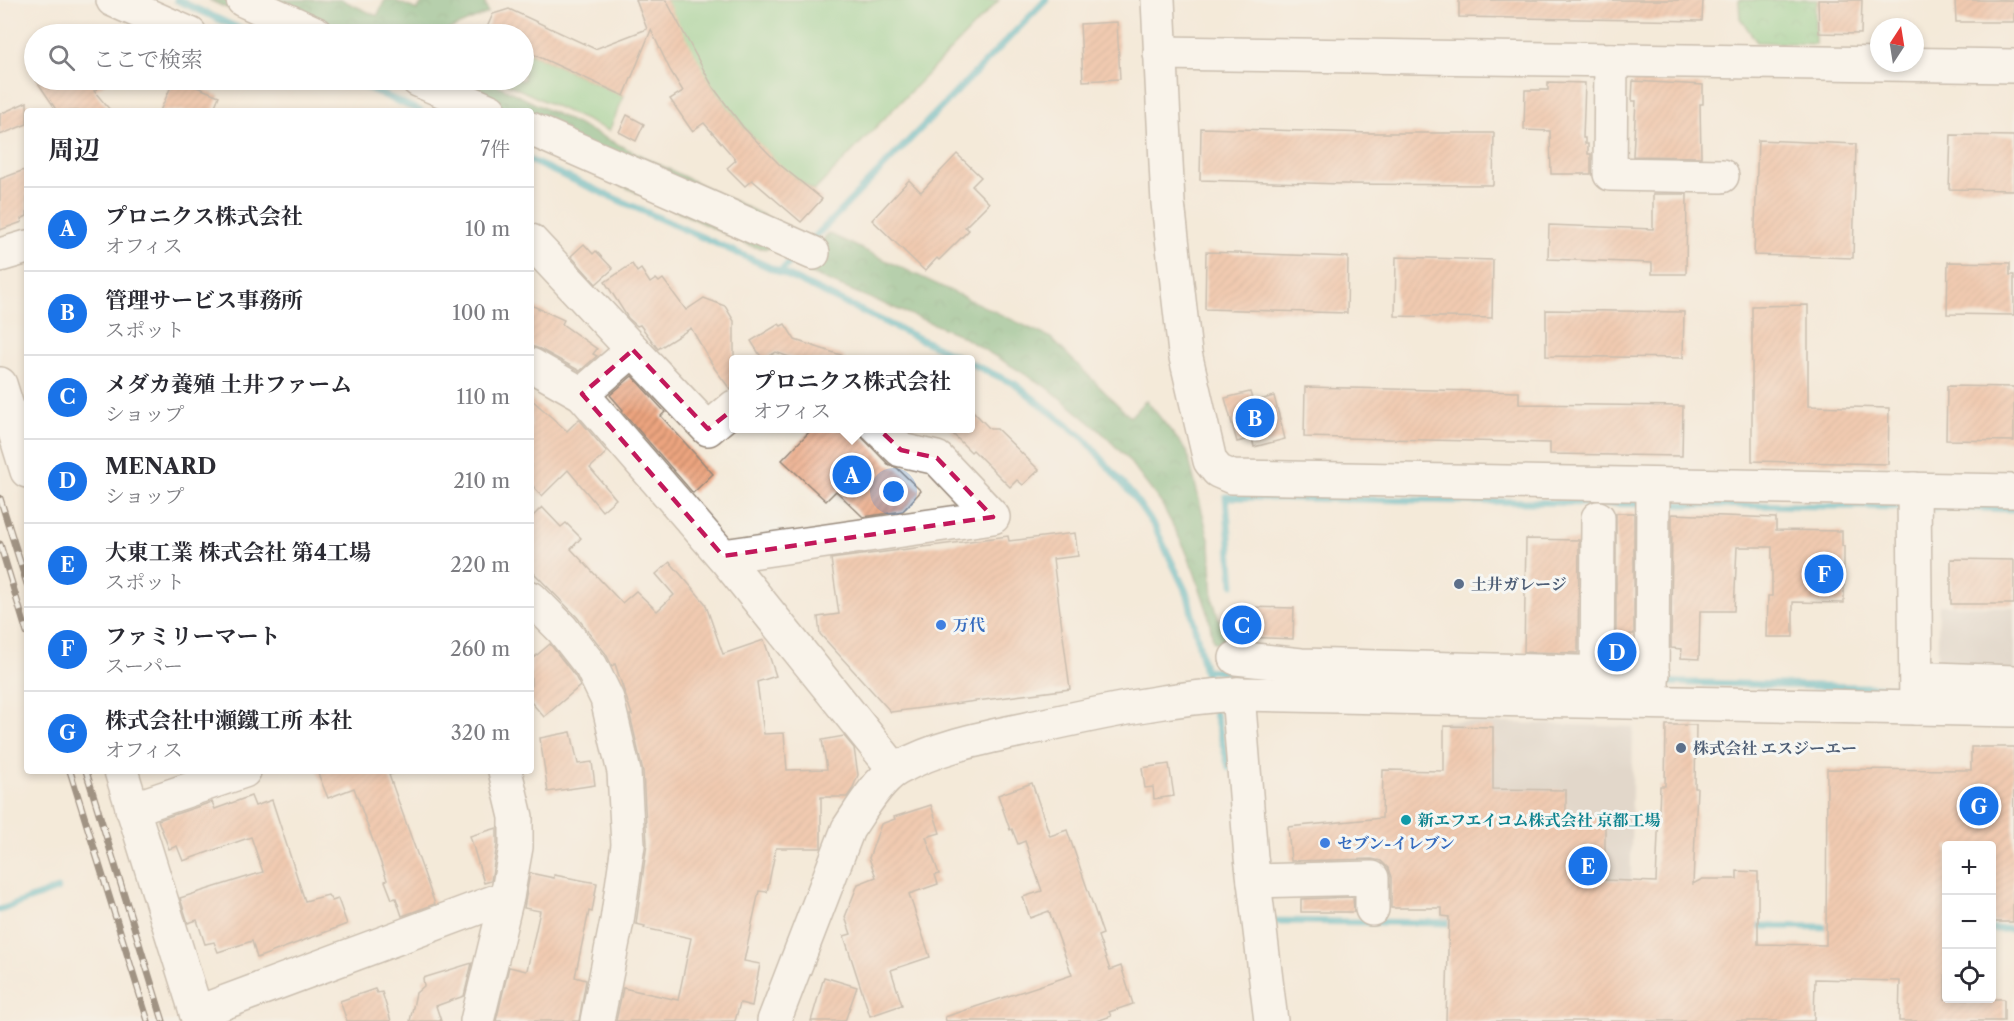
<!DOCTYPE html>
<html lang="ja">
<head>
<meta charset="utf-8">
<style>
	:root { --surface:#fff; --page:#f7f7f7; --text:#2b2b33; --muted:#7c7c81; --line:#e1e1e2; --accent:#1a73e8 }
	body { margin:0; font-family:"Libre Caslon Text","Noto Serif JP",serif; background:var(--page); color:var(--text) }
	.controls { position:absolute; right:18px; bottom:18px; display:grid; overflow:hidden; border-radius:6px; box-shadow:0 3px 9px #0003 }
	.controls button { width:54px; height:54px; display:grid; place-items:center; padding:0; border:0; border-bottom:2px solid var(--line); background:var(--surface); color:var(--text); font:30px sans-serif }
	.compass { position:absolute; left:1870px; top:18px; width:54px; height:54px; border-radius:50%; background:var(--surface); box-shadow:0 3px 9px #0003; rotate:12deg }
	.you { position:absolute; left:894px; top:492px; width:21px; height:21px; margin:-15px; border:4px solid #fff; border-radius:50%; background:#1a73e8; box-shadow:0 0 0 9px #1a73e833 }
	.badge { display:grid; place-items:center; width:39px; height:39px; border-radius:50%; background:var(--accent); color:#fff; font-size:20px; font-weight:700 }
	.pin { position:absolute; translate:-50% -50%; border:3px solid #fff; box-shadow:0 2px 6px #0006 }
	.popup { position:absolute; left:729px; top:355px; width:246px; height:78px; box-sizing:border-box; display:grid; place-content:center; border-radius:6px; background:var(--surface); filter:drop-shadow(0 2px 4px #0005); font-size:20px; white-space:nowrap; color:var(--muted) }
	.popup b { font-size:22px; color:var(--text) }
	.popup::after { content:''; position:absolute; left:50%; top:100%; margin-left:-12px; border:12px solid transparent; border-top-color:var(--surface) }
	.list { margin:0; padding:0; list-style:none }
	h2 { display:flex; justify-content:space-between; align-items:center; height:78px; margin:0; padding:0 24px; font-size:26px }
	h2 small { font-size:20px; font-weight:400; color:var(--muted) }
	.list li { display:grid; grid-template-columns:39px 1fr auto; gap:18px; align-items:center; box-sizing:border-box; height:84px; padding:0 24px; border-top:2px solid var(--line) }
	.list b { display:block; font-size:22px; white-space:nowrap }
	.list p { margin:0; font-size:20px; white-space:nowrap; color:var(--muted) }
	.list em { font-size:20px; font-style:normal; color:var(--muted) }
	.icon { flex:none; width:33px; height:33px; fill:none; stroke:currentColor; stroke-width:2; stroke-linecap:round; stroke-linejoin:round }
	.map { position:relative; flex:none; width:2014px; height:1021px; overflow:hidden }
	.search { position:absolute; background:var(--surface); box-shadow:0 3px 9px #0003; left:24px; top:24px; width:510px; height:66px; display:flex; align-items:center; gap:15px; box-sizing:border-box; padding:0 21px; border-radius:33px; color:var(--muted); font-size:22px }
	.panel { position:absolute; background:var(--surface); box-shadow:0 3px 9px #0003; left:24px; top:108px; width:510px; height:666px; border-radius:6px }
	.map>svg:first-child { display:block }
	.industrial { fill:#ccc2b9 }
	.grass { fill:#84cc87; stroke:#607b52; stroke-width:1.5 }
	.forest { fill:url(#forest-crowns); stroke:#536d49; stroke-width:1.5 }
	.park { fill:url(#park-crowns); stroke:#607b52; stroke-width:1.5 }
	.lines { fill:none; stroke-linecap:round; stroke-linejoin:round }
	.stream { stroke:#40afbd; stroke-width:7 }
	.building { fill:url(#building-hatch) }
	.minor-casing { stroke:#988a7c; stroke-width:36 }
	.minor { stroke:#fff; stroke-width:33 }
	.rail-casing { stroke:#3b2a1e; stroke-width:7 }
	.rail { stroke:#f6f6f2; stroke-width:4.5; stroke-dasharray:14; stroke-linecap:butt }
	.marked { fill:none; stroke:#c2185b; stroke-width:4.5; stroke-dasharray:12 8; stroke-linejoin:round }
	.service-dot { fill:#5c6f8a; stroke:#f6f6f2; stroke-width:2 }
	.shop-dot { fill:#3f7fe0; stroke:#f6f6f2; stroke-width:2 }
	.culture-dot { fill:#0f9aa8; stroke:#f6f6f2; stroke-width:2 }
	.labels { text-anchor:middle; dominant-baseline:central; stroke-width:6; stroke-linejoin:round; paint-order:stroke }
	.service-label { font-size:16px; font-weight:bold; fill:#4e5e75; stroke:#f6f6f2; text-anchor:start }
	.shop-label { font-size:16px; font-weight:bold; fill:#366cbe; stroke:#f6f6f2; text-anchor:start }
	.culture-label { font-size:16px; font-weight:bold; fill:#0d838f; stroke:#f6f6f2; text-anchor:start }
</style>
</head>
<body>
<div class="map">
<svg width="2014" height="1021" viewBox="0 0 2014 1021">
	<defs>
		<pattern id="forest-crowns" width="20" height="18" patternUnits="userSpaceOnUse" patternTransform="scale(1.5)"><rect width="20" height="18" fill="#6bb074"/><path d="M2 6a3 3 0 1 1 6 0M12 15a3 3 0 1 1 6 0" fill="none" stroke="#598f5f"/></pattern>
		<pattern id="park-crowns" width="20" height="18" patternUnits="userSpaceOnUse" patternTransform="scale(1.5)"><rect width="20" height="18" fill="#84cc87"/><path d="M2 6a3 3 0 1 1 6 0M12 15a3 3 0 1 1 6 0" fill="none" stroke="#73af74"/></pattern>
		<pattern id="building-hatch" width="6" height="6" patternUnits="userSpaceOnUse" patternTransform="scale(1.5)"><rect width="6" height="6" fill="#eca47f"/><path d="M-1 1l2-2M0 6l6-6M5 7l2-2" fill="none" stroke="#c08667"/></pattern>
	</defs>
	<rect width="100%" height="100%" fill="#f6f6f2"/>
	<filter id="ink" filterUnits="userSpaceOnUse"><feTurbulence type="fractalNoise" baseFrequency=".0167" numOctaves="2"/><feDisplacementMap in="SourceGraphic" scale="12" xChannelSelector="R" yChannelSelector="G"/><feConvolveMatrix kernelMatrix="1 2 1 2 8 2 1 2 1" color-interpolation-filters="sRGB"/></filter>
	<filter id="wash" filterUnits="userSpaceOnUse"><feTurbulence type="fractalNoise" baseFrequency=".008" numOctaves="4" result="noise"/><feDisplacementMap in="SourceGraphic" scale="24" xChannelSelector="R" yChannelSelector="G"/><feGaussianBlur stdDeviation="1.35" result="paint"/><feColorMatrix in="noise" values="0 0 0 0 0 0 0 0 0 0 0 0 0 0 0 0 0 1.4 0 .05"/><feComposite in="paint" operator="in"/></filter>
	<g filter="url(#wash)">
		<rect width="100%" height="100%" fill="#f4ead9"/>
		<g class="industrial">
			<polygon points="1939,605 2014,607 2014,687 1937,671"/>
			<polygon points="1444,721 1633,727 1630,919 1441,920"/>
		</g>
		<g class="grass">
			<path d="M666 0H999L814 191C802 182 788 173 777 163 730 117 692 61 666 0Z"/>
			<polygon points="524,50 624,96 609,131 499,80 524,80"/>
		</g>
		<g class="forest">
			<polygon points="209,0 342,0 377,16 385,0 394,0 417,10 425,0 484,0 488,13 445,31 452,34 283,34"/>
			<path d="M391 80H487L793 230C776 245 775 253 751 246L531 143V111H461Z"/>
			<polygon points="828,233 1051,338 1130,417 1146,400 1187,451 1210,543 1213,600 1226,641 1218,644 1213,641 1208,613 1195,574 1185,549 1161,503 1126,457 1099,430 1048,388 958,334 808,273 806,263"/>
		</g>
		<polygon class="park" points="1739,0 1818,0 1815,10 1815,44 1757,42 1740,18"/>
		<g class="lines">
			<g class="stream">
				<polyline points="177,0 251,34"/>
				<polyline points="350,80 420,111"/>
				<polyline points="531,161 780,272 964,360"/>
				<polyline points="809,243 1046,0"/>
				<polyline points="780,272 797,255"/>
				<polyline points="970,363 1015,384 1085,439 1134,497 1155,527 1188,596 1208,686"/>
				<polyline points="1663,504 1906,507"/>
				<polyline points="1924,507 2014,509"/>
				<polyline points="1233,584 1226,497 1645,504"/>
				<polyline points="1204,670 1235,672"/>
				<polyline points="1659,682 1906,688"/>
				<polyline points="1213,706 1229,768"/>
				<polyline points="0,910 57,889"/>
				<polyline points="1274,921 1458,923"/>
				<polyline points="1751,926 1833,927"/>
				<polyline points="1992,929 2014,929"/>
			</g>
		</g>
		<g id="blocks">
			<g class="building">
				<polygon points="636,0 666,0 713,87 743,127 779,164 822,199 801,222 752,180 745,186 727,168 736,160 704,123 692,131 670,99 683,91 670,70 651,30 624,96 524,50 524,34 484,34 493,14 509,9 595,49 647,29"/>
				<polygon points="1459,0 1703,0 1702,21 1459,17"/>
				<polygon points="1818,0 1862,0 1861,34 1819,33"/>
				<polygon points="1955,0 2014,0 2014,22 1956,22"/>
				<polygon points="1117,22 1120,79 1083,81 1080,24"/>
				<polygon points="36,80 110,80 94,91 111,111 57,111"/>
				<polygon points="174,80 179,80 219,96 213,111 160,111"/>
				<polygon points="1633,81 1703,85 1703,104 1700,104 1701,157 1633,156 1636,101 1632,101"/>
				<polygon points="1548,82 1585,83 1583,138 1585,138 1585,144 1588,144 1588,154 1591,154 1591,174 1551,174 1550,131 1524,130 1525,90 1548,90"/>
				<polygon points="27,102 27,124 0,135 0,114"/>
				<polygon points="627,115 644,124 636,141 619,132"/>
				<polygon points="1201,128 1370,133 1494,133 1493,185 1343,184 1200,180"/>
				<polygon points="1951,135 2014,136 2014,190 1949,189"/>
				<polygon points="1758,140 1856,144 1853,258 1754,255"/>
				<polygon points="957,154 981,177 972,186 989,203 965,227 969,230 939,260 937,258 925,271 872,220 909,180 921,192"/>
				<polygon points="27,169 27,216 21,219 22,222 0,230 0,179"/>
				<polygon points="1653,194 1687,194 1686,274 1652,274 1652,263 1548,259 1549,225 1653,229"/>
				<polygon points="584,244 593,254 596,251 613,269 596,284 571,256"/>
				<polygon points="1206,252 1348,257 1347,313 1205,309"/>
				<polygon points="1396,257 1493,260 1492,318 1395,316"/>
				<polygon points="1948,262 2010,263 2010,275 2014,275 2014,315 1947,314"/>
				<polygon points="632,264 637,272 641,269 650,283 656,279 659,282 663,279 686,310 704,298 725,306 734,321 734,389 730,389 715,369 691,328 658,349 640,325 637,326 628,318 605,282"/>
				<polygon points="531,305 564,320 562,324 597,349 593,354 597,356 580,371 540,349 531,346"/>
				<polygon points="1808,305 1808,406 1889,408 1888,464 1752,461 1752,306"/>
				<polygon points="1546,310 1684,312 1683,358 1546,356"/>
				<polygon points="779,324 781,326 785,324 795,340 844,356 844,360 797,360 776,352 763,360 751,341"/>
				<polygon points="632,376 665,412 661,416 713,474 693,493 622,411 623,410 610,395"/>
				<polygon points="1947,386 2014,387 2014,441 1946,440"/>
				<polygon points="1305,387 1519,392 1519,404 1683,406 1682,456 1550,454 1550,443 1304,437"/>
				<polygon points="1250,392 1253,402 1274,396 1285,439 1254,447 1252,438 1237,442 1225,398"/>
				<polygon points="531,399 567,431 579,419 607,452 590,468 616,499 602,511 568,470 542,496 531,484"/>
				<polygon points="970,408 990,429 997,429 1039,470 1023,485 1017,480 1010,487 973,450 971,452 948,429 970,429"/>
				<polygon points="812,429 854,429 888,464 897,468 921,491 903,511 863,517 836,491 826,501 782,460"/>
				<polygon points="542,507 561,527 566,523 581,538 571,549 622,603 636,591 657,611 674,595 656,574 670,562 705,603 723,654 764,640 776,676 757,682 764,734 784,733 787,770 827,769 822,740 844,736 854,748 858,775 852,790 847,797 821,797 821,848 776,848 767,892 759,891 744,961 760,964 752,1006 740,1003 735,1021 616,1021 623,988 678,1000 691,938 644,928 645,926 636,924 647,844 643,771 630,715 632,715 615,664 612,666 606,654 577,617 531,570 531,518"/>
				<polygon points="1616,513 1634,513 1634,634 1630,634 1630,655 1616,654"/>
				<polygon points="1672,514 1776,518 1776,530 1842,531 1842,546 1844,546 1844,603 1793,602 1793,637 1767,637 1768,596 1772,596 1772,547 1737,547 1734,611 1700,611 1699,659 1681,658 1682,649 1671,648"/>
				<polygon points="1075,533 1078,556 1053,559 1070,689 891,712 820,634 818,617 839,614 831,559 1008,536 1009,541"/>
				<polygon points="1526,539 1579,540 1578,653 1524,652"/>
				<polygon points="1951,559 2014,560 2014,604 1951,604"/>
				<polygon points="1247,607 1294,608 1293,639 1246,637"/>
				<polygon points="550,644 575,676 580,686 544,717 531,702 531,660"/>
				<polygon points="1666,725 1696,725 1695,788 1697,788 1693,884 1702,879 1737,879 1737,871 1758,872 1758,944 1826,945 1827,769 1971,770 1971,747 2014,747 2013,922 1992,922 1992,846 1947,846 1945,999 2004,999 2004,1021 1899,1021 1900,981 1815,979 1814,1021 1446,1021 1449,917 1442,916 1442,908 1391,908 1391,877 1388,868 1381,861 1372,859 1291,861 1288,827 1382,818 1383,770 1444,771 1444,726 1493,727 1493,789 1566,790 1566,816 1605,816 1605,880 1656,882 1660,786 1665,786"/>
				<polygon points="571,732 578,764 592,762 595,785 548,792 540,738"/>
				<polygon points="1169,764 1174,796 1154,799 1153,787 1145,788 1142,768"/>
				<polygon points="317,771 395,771 395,773 389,775 435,904 402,916 396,898 392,899 385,881 387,880 354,788 328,798"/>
				<polygon points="1032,783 1050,836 1067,830 1103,934 1098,936 1110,970 1121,966 1133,1004 1109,1012 1111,1016 1097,1021 946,1021 945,1017 1072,975 1049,911 1030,918 1023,897 1042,891 1025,841 1018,844 1012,829 1010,830 998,795"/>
				<polygon points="251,796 255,806 272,800 305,901 328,895 332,901 338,899 347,924 257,958 252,941 218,952 214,942 205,944 197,920 188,923 180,898 263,872 251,837 183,861 177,846 169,849 158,820 212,802 215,809"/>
				<polygon points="931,805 940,833 926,837 939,874 935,875 938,884 909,894 930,957 891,970 902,1005 870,1016 844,936 851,934 845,917 858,884 876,877 869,858 881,824 895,819 894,817"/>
				<polygon points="497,828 497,845 491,881 484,883 470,836"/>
				<polygon points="530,873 554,878 554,875 597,883 592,912 589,911 575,977 586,980 579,1021 496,1021 509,967 526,971 527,970 540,911 524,908"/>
				<polygon points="1353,897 1354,912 1301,912 1301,899"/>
				<polygon points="472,963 464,996 436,1006 441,1021 410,1021 416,993 424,986 423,978"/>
				<polygon points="824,977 857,987 845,1021 811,1021"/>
				<polygon points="375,989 377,993 382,992 391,1021 347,1021 340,1001"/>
			</g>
		</g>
	</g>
	<g filter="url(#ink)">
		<use href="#blocks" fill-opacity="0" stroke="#988a7c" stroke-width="1.5"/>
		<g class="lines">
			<g class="minor-casing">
				<g id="minor">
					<polyline points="113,0 190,34"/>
					<polyline points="243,0 317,34"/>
					<polyline points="1158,0 1168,203 1185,353 1210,461 1218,471 1232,477 2014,491"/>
					<polyline points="1160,53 2014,66"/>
					<polyline points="1611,60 1610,174 1722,176"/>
					<polyline points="418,80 490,111"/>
					<polyline points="531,129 813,253"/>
					<polyline points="531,241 633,350 582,394"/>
					<polyline points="0,255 27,247"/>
					<polyline points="633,350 708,429 734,407"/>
					<polyline points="531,365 582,394 727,561 895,770"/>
					<polyline points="0,384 27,471"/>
					<polyline points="1914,489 1916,708"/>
					<polyline points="723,556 993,517 937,458 901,450 878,428"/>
					<polyline points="531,598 562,629 591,666 607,699 624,772 628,845 617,921 597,1021"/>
					<polyline points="1236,658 1301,665 1653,674"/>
					<polyline points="1935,679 2014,682"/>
					<polyline points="1597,693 1598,518"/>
					<polyline points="1238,694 1251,857 1271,1021"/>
					<polyline points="1652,696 1653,485"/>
					<polyline points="121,771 199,1021"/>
					<polyline points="132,809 244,771"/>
					<polyline points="1254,881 1372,878 1372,909"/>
					<polyline points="196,1013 507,897"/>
					<polyline points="477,1021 507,897 516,847 516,817 505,771"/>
					<path d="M774 1021 848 829C860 811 879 779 897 769 940 745 988 737 1036 727 1103 712 1169 698 1238 694L2014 710"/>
				</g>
			</g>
			<use href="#minor" class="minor"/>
			<g class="rail-casing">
				<g id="rail">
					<polyline points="0,498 27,584"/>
					<polyline points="0,544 27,633"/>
					<polyline points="70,771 148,1021"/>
					<polyline points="86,771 163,1021"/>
				</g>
			</g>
			<use href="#rail" class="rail"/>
		</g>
	</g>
	<path d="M0 0H2014V1021H0ZM633 350 708 429 771 380 791 377 846 398 901 450 937 458 993 517 723 556 582 394Z" fill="#f4ead9" fill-opacity=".55" fill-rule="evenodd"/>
	<path class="marked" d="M633 350 708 429 771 380 791 377 846 398 901 450 937 458 993 517 723 556 582 394Z"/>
	<g class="service-dot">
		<circle cx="1459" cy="584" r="6"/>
		<circle cx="1681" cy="748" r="6"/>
	</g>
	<g class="shop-dot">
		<circle cx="941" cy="625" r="6"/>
		<circle cx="1325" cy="843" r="6"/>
	</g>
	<circle class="culture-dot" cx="1406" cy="820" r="6"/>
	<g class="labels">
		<g class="service-label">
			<text x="1471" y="584">土井ガレージ</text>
			<text x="1693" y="748">株式会社 エスジーエー</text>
		</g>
		<g class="shop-label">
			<text x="953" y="625">万代</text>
			<text x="1337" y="843">セブン-イレブン</text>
		</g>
		<g class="culture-label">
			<text x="1418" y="820">新エフエイコム株式会社 京都工場</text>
		</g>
	</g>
</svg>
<div class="controls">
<button>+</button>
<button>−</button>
<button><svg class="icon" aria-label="locate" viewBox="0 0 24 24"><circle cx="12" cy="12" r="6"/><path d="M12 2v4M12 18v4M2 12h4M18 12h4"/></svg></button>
</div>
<svg class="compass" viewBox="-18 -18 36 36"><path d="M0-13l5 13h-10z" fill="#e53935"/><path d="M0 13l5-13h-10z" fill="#7c7c81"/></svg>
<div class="you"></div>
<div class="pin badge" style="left:852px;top:475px">A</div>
<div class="popup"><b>プロニクス株式会社</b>オフィス</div>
<div class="pin badge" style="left:1255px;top:418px">B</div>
<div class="pin badge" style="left:1242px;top:625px">C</div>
<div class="pin badge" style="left:1617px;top:652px">D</div>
<div class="pin badge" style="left:1588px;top:866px">E</div>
<div class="pin badge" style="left:1824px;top:574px">F</div>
<div class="pin badge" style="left:1979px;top:806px">G</div>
<div class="search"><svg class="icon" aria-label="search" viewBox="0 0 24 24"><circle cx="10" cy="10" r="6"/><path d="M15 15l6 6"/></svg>ここで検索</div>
<section class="panel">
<h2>周辺<small>7件</small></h2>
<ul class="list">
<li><span class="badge">A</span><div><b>プロニクス株式会社</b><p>オフィス</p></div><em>10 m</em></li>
<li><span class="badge">B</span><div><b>管理サービス事務所</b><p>スポット</p></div><em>100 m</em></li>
<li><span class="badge">C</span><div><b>メダカ養殖 土井ファーム</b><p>ショップ</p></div><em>110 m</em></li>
<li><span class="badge">D</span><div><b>MENARD</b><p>ショップ</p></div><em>210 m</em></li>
<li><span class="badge">E</span><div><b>大東工業 株式会社 第4工場</b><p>スポット</p></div><em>220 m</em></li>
<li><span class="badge">F</span><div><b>ファミリーマート</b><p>スーパー</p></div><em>260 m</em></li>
<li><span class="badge">G</span><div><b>株式会社中瀬鐵工所 本社</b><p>オフィス</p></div><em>320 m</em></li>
</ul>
</section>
</div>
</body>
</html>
